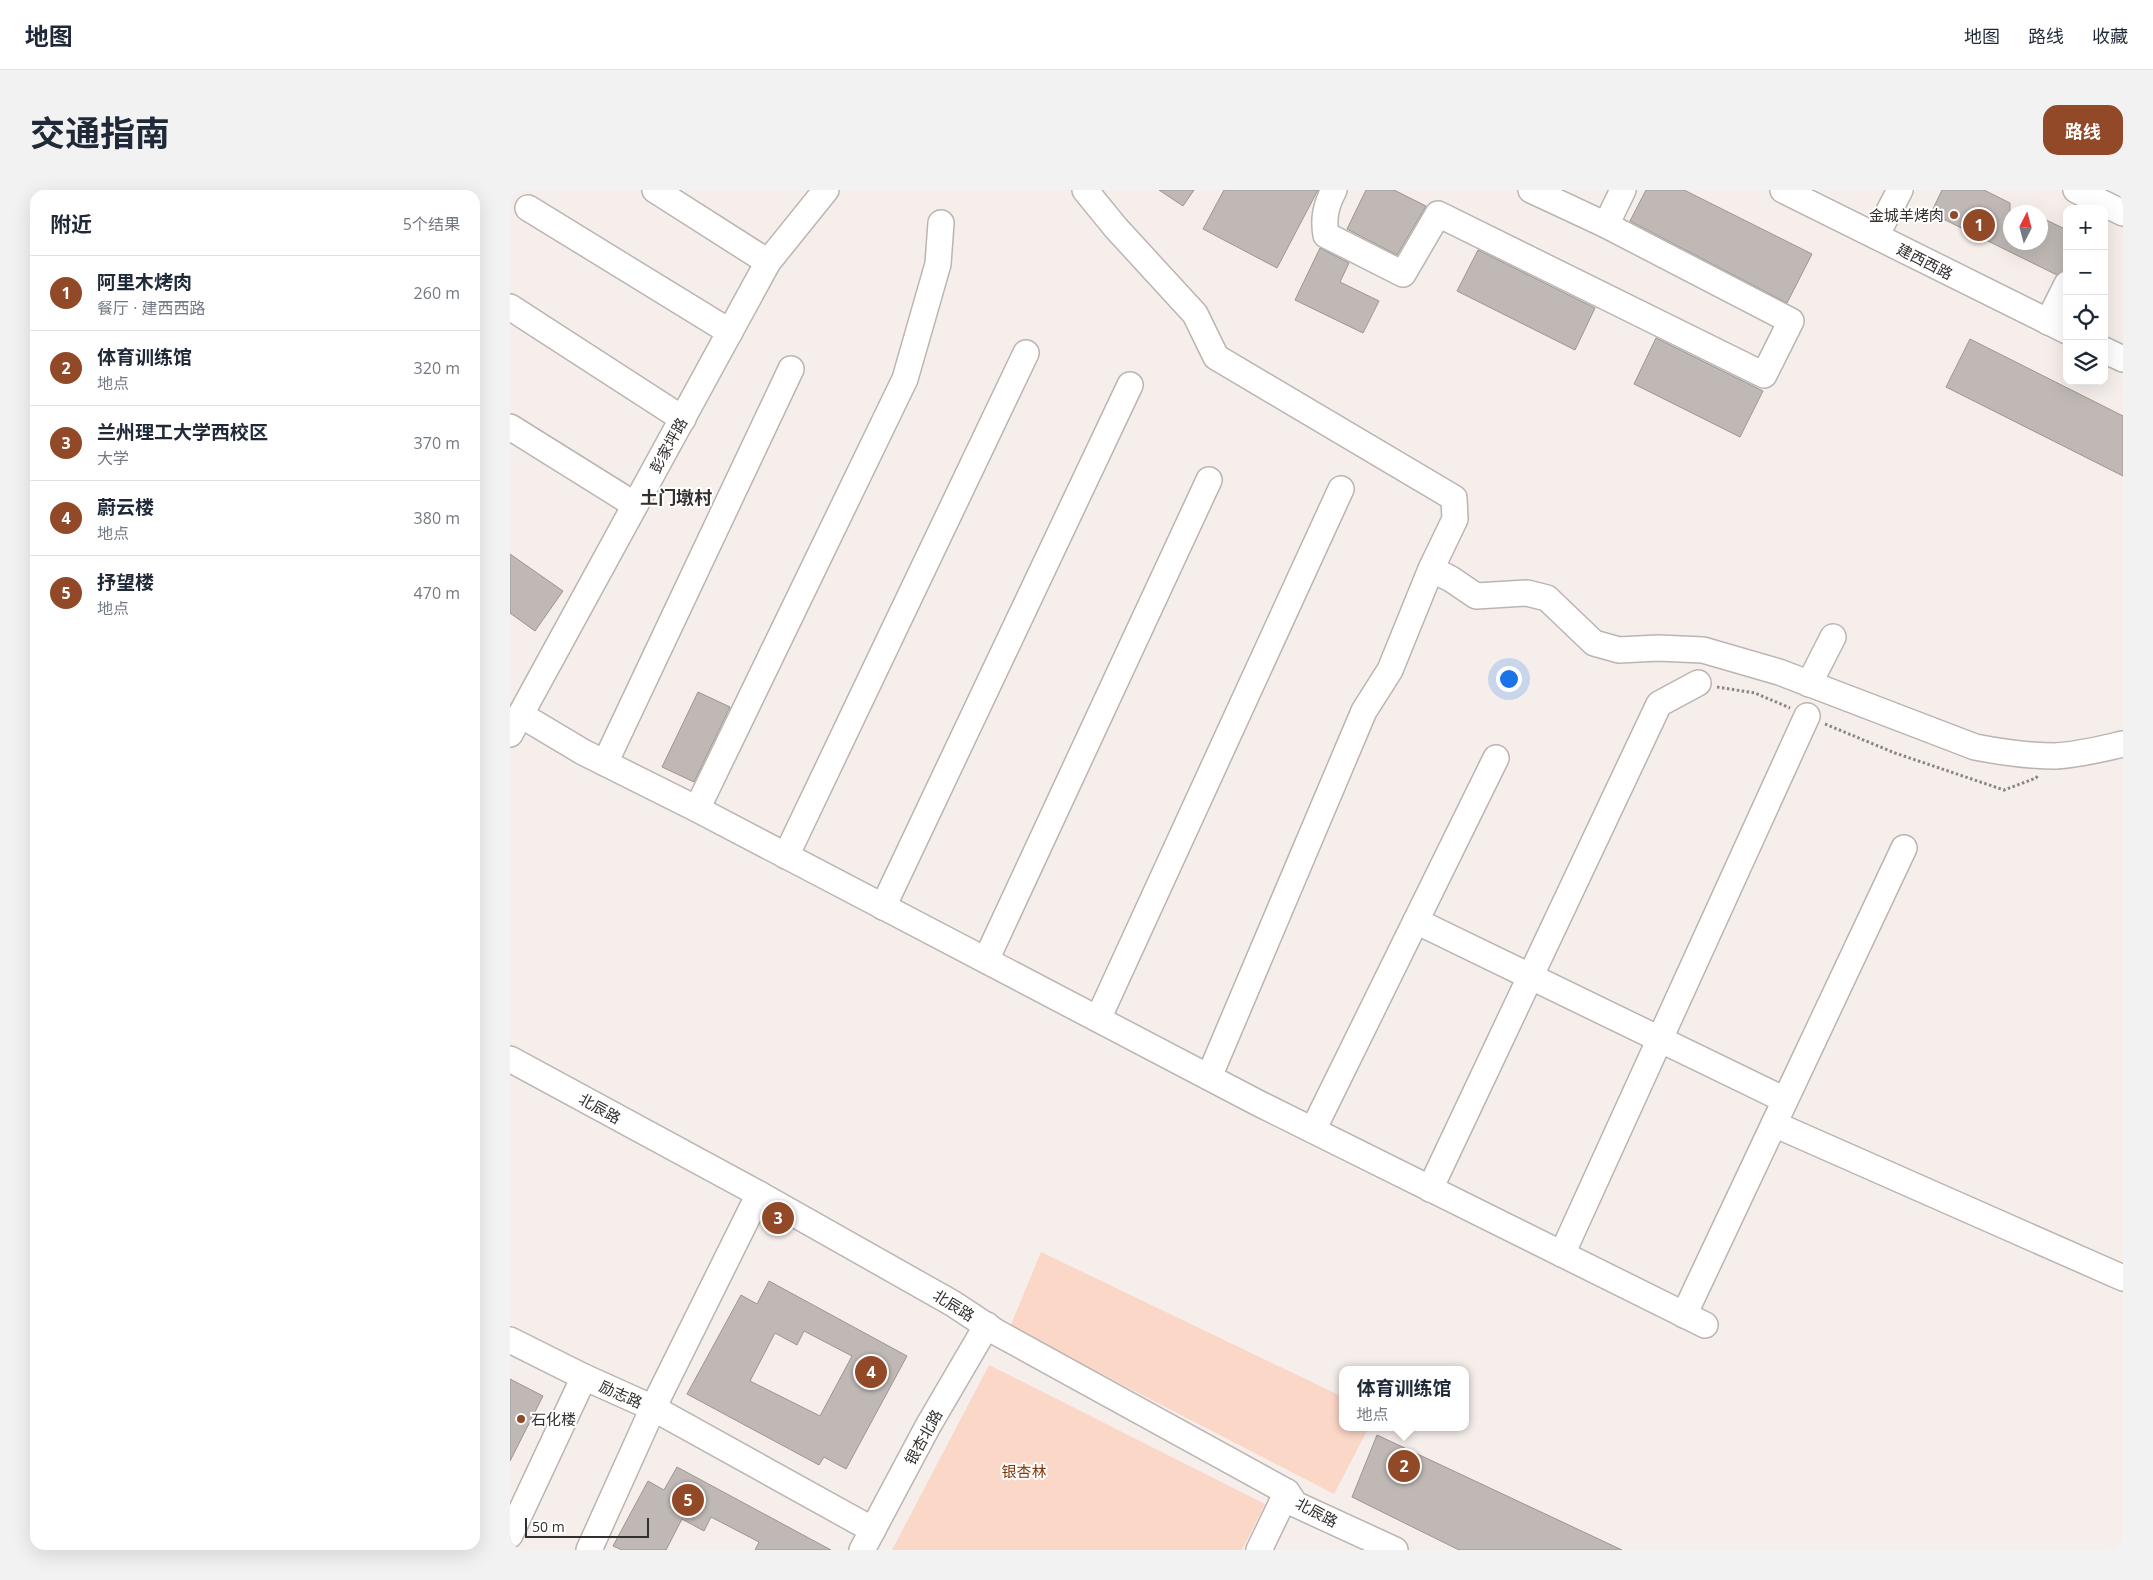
<!DOCTYPE html>
<html lang="zh">
<head>
<meta charset="utf-8">
<style>
	:root { --surface:#fff; --page:#f2f2f3; --text:#1f2937; --muted:#747a83; --line:#e0e1e3; --accent:#914927 }
	body { margin:0; font-family:"Open Sans","Noto Sans SC",sans-serif; background:var(--page); color:var(--text) }
	.controls { position:absolute; right:15px; top:15px; display:grid; overflow:hidden; border-radius:10px; box-shadow:0 5px 20px #0002 }
	.controls button { width:45px; height:45px; display:grid; place-items:center; padding:0; border:0; border-bottom:1px solid var(--line); background:var(--surface); color:var(--text); font:25px sans-serif }
	.compass { position:absolute; left:1493px; top:15px; width:45px; height:45px; border-radius:50%; background:var(--surface); box-shadow:0 5px 20px #0002; rotate:6deg }
	.scale { position:absolute; left:15px; bottom:12px; width:124px; box-sizing:border-box; padding-left:5px; border:2px solid #322f2d; border-top:0; font-size:14px; line-height:18px; white-space:nowrap; color:#322f2d; -webkit-text-stroke:4px #fff; paint-order:stroke }
	.you { position:absolute; left:998px; top:488px; width:18px; height:18px; margin:-12px; border:4px solid #fff; border-radius:50%; background:#1a73e8; box-shadow:0 0 0 8px #1a73e833 }
	.badge { display:grid; place-items:center; width:32px; height:32px; border-radius:50%; background:var(--accent); color:#fff; font-size:16px; font-weight:700 }
	.pin { position:absolute; translate:-50% -50%; border:2px solid #fff; box-shadow:0 1px 5px #0006 }
	.popup { position:absolute; left:829px; top:1176px; width:130px; height:65px; box-sizing:border-box; display:grid; place-content:center; border-radius:10px; background:var(--surface); filter:drop-shadow(0 1px 4px #0005); font-size:16px; white-space:nowrap; color:var(--muted) }
	.popup b { font-size:19px; color:var(--text) }
	.popup::after { content:''; position:absolute; left:50%; top:100%; margin-left:-10px; border:10px solid transparent; border-top-color:var(--surface) }
	.list { margin:0; padding:0; list-style:none }
	h2 { display:flex; justify-content:space-between; align-items:center; height:65px; margin:0; padding:0 20px; font-size:21px }
	h2 small { font-size:16px; font-weight:400; color:var(--muted) }
	.list li { display:grid; grid-template-columns:32px 1fr auto; gap:15px; align-items:center; box-sizing:border-box; height:75px; padding:0 20px; border-top:1px solid var(--line) }
	.list b { display:block; font-size:19px; white-space:nowrap }
	.list p { margin:0; font-size:16px; white-space:nowrap; color:var(--muted) }
	.list em { font-size:16px; font-style:normal; color:var(--muted) }
	.icon { flex:none; width:28px; height:28px; fill:none; stroke:currentColor; stroke-width:2; stroke-linecap:round; stroke-linejoin:round }
	.map { position:relative; flex:none; width:1613px; height:1360px; overflow:hidden; border-radius:15px }
	header { display:flex; align-items:center; gap:30px; box-sizing:border-box; height:70px; padding:0 25px; background:var(--surface); border-bottom:1px solid var(--line) }
	header strong { font-size:24px }
	nav { display:flex; gap:28px; margin-inline-start:auto; font-size:18px }
	.intro { display:flex; align-items:center; justify-content:space-between; box-sizing:border-box; height:120px; padding:0 30px }
	h1 { margin:0; font-size:35px }
	.button { padding:12px 22px; border-radius:15px; background:var(--accent); color:#fff; font-size:18px; font-weight:700 }
	main { display:flex; gap:30px; padding:0 30px }
	aside { flex:1; background:var(--surface); border-radius:15px; box-shadow:0 5px 20px #0002 }
	.map>svg:first-child { display:block }
	.green { fill:#fbd7c7 }
	.building { fill:#bfb8b5; stroke:#9c9592; fill-rule:evenodd }
	.lines { fill:none; stroke-linecap:round; stroke-linejoin:round }
	.minor-casing { stroke:#bcb4b1; stroke-width:28 }
	.path { stroke:#8b8683; stroke-width:3; stroke-dasharray:2.5 2.5; stroke-linecap:butt }
	.minor { stroke:#fff; stroke-width:25 }
	.poi-dot { fill:#914927; stroke:#fff; stroke-width:2 }
	.labels { text-anchor:middle; dominant-baseline:central; stroke-width:4; stroke-linejoin:round; paint-order:stroke }
	.poi-label { font-size:15px; fill:#322f2d; stroke:#fff; text-anchor:end }
	.street-label { font-size:15px; fill:#322f2d; stroke:#fff }
	.park-label { font-size:15px; fill:#843505; stroke:#fff }
	.quarter-label { font-size:18px; font-weight:bold; fill:#322f2d; stroke:#fff }
</style>
</head>
<body>
<header>
<strong>地图</strong>
<nav><a>地图</a><a>路线</a><a>收藏</a></nav>
</header>
<div class="intro"><h1>交通指南</h1><a class="button">路线</a></div>
<main>
<aside>
<h2>附近<small>5个结果</small></h2>
<ul class="list">
<li><span class="badge">1</span><div><b>阿里木烤肉</b><p>餐厅 · 建西西路</p></div><em>260 m</em></li>
<li><span class="badge">2</span><div><b>体育训练馆</b><p>地点</p></div><em>320 m</em></li>
<li><span class="badge">3</span><div><b>兰州理工大学西校区</b><p>大学</p></div><em>370 m</em></li>
<li><span class="badge">4</span><div><b>蔚云楼</b><p>地点</p></div><em>380 m</em></li>
<li><span class="badge">5</span><div><b>抒望楼</b><p>地点</p></div><em>470 m</em></li>
</ul>
</aside>
<div class="map">
<svg width="1613" height="1360" viewBox="0 0 1613 1360">
	<rect width="100%" height="100%" fill="#f6eeeb"/>
	<g class="green">
		<polygon points="531,1062 833,1207 833,1237 859,1237 824,1304 500,1137"/>
		<polygon points="479,1175 755,1314 732,1360 382,1360"/>
	</g>
	<g class="building">
		<polygon points="649,0 684,0 673,16"/>
		<polygon points="714,0 808,0 767,78 693,39"/>
		<polygon points="856,0 884,0 916,16 887,65 837,39"/>
		<polygon points="1136,0 1174,0 1302,64 1277,113 1120,31"/>
		<polygon points="1432,0 1474,0 1500,13 1500,52 1530,52 1530,27 1557,40 1557,73 1553,81 1547,85 1421,23"/>
		<polygon points="810,58 839,73 830,92 869,111 853,143 785,110"/>
		<polygon points="968,60 1085,118 1065,160 947,101"/>
		<polygon points="1146,148 1253,201 1230,247 1124,194"/>
		<polygon points="1460,149 1613,226 1613,286 1436,197"/>
		<polygon points="0,364 53,401 25,441 0,423"/>
		<polygon points="188,502 220,517 184,592 152,577"/>
		<path d="M259 1091 397 1166 336 1279 314 1267 309 1275 177 1204 231 1105 247 1114ZM294 1141 342 1166 310 1226 240 1191 265 1143 287 1155Z"/>
		<polygon points="0,1189 33,1206 0,1271"/>
		<polygon points="867,1245 1112,1360 949,1360 842,1307"/>
		<polygon points="167,1277 321,1360 245,1360 249,1352 201,1327 194,1341 172,1329 156,1360 112,1360 103,1356 138,1291 154,1300"/>
	</g>
	<g class="lines">
		<g class="minor-casing">
			<g id="minor">
				<polyline points="145,0 258,72"/>
				<polyline points="575,0 606,38 685,124 706,167 944,308 945,329 921,379 880,480 854,521 699,887"/>
				<path d="M824 0C816 15 813 28 816 45L893 84 928 24 1254 185 1281 131 1096 35"/>
				<polyline points="1021,0 1096,35 1113,0"/>
				<polyline points="1273,0 1557,141"/>
				<polyline points="1566,0 1613,23"/>
				<polyline points="18,18 220,142"/>
				<polyline points="1366,46 1390,0"/>
				<polyline points="0,117 173,229"/>
				<polyline points="1538,132 1557,94"/>
				<polyline points="1594,160 1613,169"/>
				<polyline points="0,237 125,315"/>
				<path d="M921 379 941 389 966 406 1017 403 1037 408 1084 453 1109 460 1148 458 1193 460 1269 482 1465 557C1491 562 1518 566 1545 566 1568 565 1591 559 1613 554"/>
				<polyline points="1299,494 1323,447"/>
				<polyline points="11,525 73,562 187,619 748,913 1195,1135"/>
				<polyline points="0,544 258,72 316,0"/>
				<polyline points="95,573 281,179"/>
				<polyline points="187,619 395,189 428,74 431,33"/>
				<polyline points="276,666 516,163"/>
				<polyline points="373,717 620,195"/>
				<polyline points="906,731 1275,910"/>
				<polyline points="476,770 699,290"/>
				<polyline points="588,829 831,299"/>
				<polyline points="0,869 249,1004 442,1113 486,1142 777,1302 785,1314 885,1360"/>
				<polyline points="1264,934 1613,1088"/>
				<polyline points="803,940 986,568"/>
				<polyline points="920,999 1149,514 1188,493"/>
				<polyline points="1052,1064 1297,526"/>
				<polyline points="1174,1125 1394,658"/>
				<polyline points="0,1150 74,1187"/>
				<polyline points="0,1345 74,1187 143,1218 249,1004"/>
				<polyline points="79,1360 143,1218 363,1340"/>
				<polyline points="352,1360 418,1236 477,1135"/>
				<polyline points="749,1360 777,1302"/>
			</g>
		</g>
		<g class="path">
			<polyline points="1207,497 1245,503 1280,518"/>
			<polyline points="1315,534 1385,563 1494,600 1526,588 1528,585"/>
		</g>
		<use href="#minor" class="minor"/>
	</g>
	<g class="poi-dot">
		<circle cx="1444" cy="25" r="5"/>
		<circle cx="11" cy="1229" r="5"/>
	</g>
	<g class="labels">
		<g class="poi-label">
			<text x="1434" y="25">金城羊烤肉</text>
			<text x="21" y="1229" text-anchor="start">石化楼</text>
		</g>
		<g class="street-label">
			<text transform="translate(1415 71) rotate(27)">建西西路</text>
			<text transform="translate(158 255) rotate(-61)">彭家坪路</text>
			<text transform="translate(90 918) rotate(29)">北辰路</text>
			<text transform="translate(444 1115) rotate(32)">北辰路</text>
			<text transform="translate(111 1204) rotate(24)">励志路</text>
			<text transform="translate(413 1247) rotate(-61)">银杏北路</text>
			<text transform="translate(807 1322) rotate(28)">北辰路</text>
		</g>
		<g class="park-label">
			<text x="514" y="1281">银杏林</text>
		</g>
		<g class="quarter-label">
			<text x="166" y="307">土门墩村</text>
		</g>
	</g>
</svg>
<div class="controls">
<button>+</button>
<button>−</button>
<button><svg class="icon" aria-label="locate" viewBox="0 0 24 24"><circle cx="12" cy="12" r="6"/><path d="M12 2v4M12 18v4M2 12h4M18 12h4"/></svg></button>
<button><svg class="icon" aria-label="layers" viewBox="0 0 24 24"><path d="M12 4l9 5-9 5-9-5zM3 14l9 5 9-5"/></svg></button>
</div>
<svg class="compass" viewBox="-18 -18 36 36"><path d="M0-13l5 13h-10z" fill="#e53935"/><path d="M0 13l5-13h-10z" fill="#747a83"/></svg>
<div class="scale">50 m</div>
<div class="you"></div>
<div class="pin badge" style="left:1469px;top:35px">1</div>
<div class="pin badge" style="left:894px;top:1276px">2</div>
<div class="popup"><b>体育训练馆</b>地点</div>
<div class="pin badge" style="left:268px;top:1028px">3</div>
<div class="pin badge" style="left:361px;top:1182px">4</div>
<div class="pin badge" style="left:178px;top:1310px">5</div>
</div>
</main>
</body>
</html>
